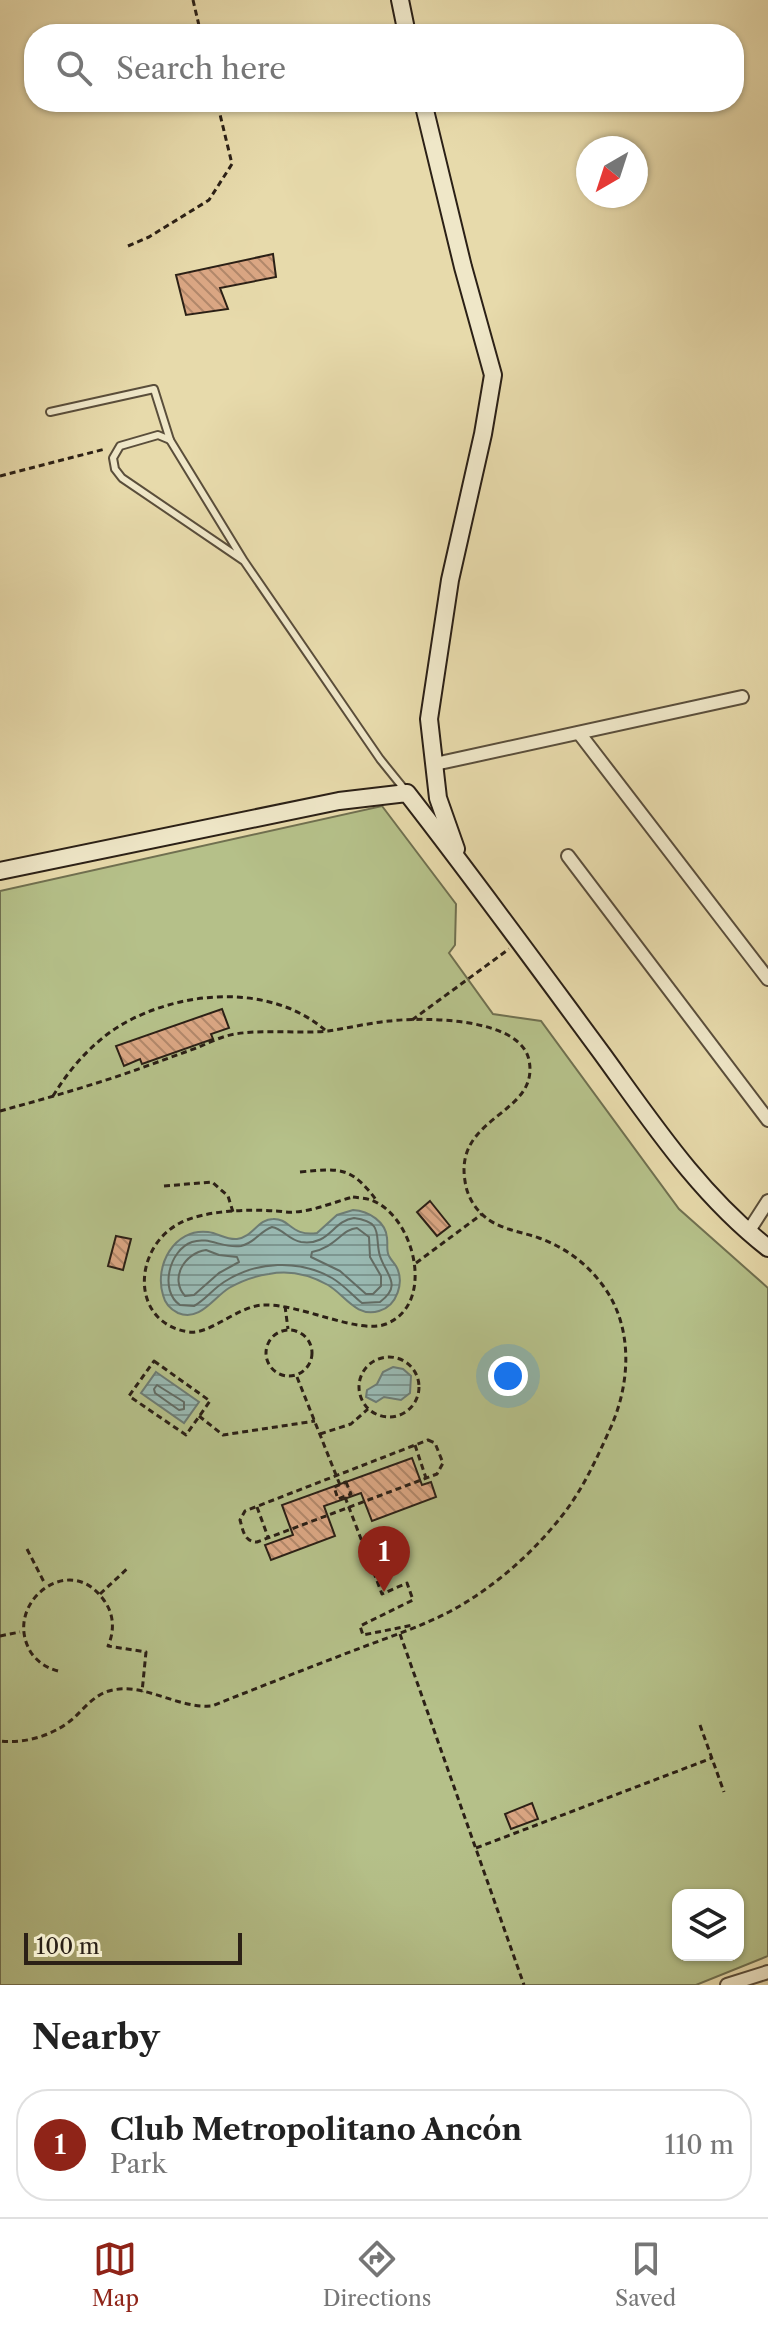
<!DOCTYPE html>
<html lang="en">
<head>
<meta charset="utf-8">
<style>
	:root { --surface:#fff; --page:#f6f6f6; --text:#222; --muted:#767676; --line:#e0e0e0; --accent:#8f2418 }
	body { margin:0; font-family:"Libre Caslon Text",serif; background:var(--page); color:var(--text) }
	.controls { position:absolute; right:24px; bottom:24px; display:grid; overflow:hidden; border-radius:16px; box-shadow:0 2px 6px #0004 }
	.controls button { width:72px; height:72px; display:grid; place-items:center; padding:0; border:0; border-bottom:2px solid var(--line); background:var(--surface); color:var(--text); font:40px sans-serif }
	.compass { position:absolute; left:576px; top:136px; width:72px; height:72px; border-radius:50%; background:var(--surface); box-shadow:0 2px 6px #0004; rotate:219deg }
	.scale { position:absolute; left:24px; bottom:20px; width:218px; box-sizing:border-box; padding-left:8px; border:4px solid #2b2016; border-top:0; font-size:22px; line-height:28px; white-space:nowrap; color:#2b2016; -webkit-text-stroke:6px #efe7c8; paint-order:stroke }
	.you { position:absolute; left:508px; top:1376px; width:28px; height:28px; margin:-20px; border:6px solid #fff; border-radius:50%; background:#1a73e8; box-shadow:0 0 0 12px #1a73e833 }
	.badge { display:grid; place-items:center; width:52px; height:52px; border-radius:50%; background:var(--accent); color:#fff; font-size:26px; font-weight:700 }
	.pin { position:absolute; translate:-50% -66px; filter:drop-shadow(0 2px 4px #0008) }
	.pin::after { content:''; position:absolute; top:42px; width:28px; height:24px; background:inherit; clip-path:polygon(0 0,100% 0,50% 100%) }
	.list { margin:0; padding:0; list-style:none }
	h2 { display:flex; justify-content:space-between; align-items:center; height:104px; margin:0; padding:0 32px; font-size:34px }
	h2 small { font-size:26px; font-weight:400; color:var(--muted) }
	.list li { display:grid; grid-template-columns:52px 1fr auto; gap:24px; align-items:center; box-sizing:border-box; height:112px; margin:0 16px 16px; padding:0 16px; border:2px solid var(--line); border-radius:32px }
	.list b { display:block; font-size:30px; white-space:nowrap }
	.list p { margin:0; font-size:26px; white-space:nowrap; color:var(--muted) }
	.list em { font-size:26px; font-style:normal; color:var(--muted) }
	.icon { flex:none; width:44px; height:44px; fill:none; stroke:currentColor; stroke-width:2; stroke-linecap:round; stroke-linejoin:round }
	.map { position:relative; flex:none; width:768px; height:1985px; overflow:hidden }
	.search { position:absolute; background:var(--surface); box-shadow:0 2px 6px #0004; left:24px; right:24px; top:24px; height:88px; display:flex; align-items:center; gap:20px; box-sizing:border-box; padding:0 28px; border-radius:32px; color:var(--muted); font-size:30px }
	.sheet { height:232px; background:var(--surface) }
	nav { display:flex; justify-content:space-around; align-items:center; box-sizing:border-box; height:112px; border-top:2px solid var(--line); background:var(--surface); font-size:22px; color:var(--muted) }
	nav a { display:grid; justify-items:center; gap:4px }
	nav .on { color:var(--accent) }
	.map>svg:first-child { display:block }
	.park { fill:#b5c089; stroke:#707050; stroke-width:2; fill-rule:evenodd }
	.water { fill:url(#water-rules); stroke:#6d7c74; stroke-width:2 }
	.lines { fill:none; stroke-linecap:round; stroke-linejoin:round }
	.shore { stroke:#626c64; stroke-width:2 }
	.building { fill:url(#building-back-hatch); stroke:#2b2016; stroke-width:2 }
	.lane-casing { stroke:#5a4e3b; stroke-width:10 }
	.street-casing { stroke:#5a4e3b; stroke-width:16 }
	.secondary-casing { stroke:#2b2016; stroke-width:20 }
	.path { stroke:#2b2016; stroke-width:3; stroke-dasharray:6 4; stroke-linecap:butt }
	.lane { stroke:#efe7c8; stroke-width:6 }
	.street { stroke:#efe7c8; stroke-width:12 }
	.secondary { stroke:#efe7c8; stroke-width:16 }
</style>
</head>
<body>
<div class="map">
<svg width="768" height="1985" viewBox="0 0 768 1985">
	<defs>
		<pattern id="water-rules" width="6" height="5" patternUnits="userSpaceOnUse" patternTransform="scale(2)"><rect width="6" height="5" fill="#99b9b2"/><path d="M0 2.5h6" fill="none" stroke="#7d9690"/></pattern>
		<pattern id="building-back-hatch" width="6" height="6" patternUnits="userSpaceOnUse" patternTransform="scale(2)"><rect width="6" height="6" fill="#daa683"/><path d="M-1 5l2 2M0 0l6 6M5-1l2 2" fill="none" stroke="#b1876a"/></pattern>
	</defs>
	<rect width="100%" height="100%" fill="#e7daab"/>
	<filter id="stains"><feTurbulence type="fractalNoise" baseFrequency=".0025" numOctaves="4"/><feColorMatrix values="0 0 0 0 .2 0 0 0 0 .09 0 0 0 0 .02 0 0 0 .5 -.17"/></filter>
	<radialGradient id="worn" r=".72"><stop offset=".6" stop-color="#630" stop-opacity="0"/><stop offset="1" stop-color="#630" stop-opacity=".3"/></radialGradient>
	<path class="park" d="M382 806 456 904 455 945 449 953 493 1014 541 1021 679 1209 768 1288V1956L696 1985H0V891ZM678 1895H738V1955H678Z"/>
	<g class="water">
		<path d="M353 1210C369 1211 386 1222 387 1238 388 1245 386 1251 389 1256 391 1260 394 1263 396 1266 405 1282 397 1306 379 1311 356 1318 345 1295 328 1285 310 1275 289 1270 269 1274 255 1276 241 1281 229 1288 213 1298 200 1322 178 1313 170 1309 165 1304 163 1295 154 1266 174 1228 208 1232 218 1233 226 1240 237 1239 253 1237 258 1219 273 1219 290 1218 291 1237 317 1233L337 1215Z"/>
		<polygon points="393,1367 403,1369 411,1376 410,1393 401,1400 384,1397 376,1402 366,1397 367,1390 377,1384 383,1372"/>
		<polygon points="156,1372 199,1402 184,1423 141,1393"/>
	</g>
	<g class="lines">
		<g class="shore">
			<path d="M354 1218C385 1222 374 1237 380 1256 386 1275 403 1285 380 1302L362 1303C352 1295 344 1285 332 1278 299 1259 256 1261 224 1282 213 1289 205 1300 194 1306L180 1305C159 1291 169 1250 192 1242 209 1236 223 1249 241 1246 255 1243 260 1231 272 1227 283 1229 289 1240 301 1242 330 1246 332 1221 354 1218Z"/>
			<path d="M357 1228 369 1237 370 1257 381 1276V1286L373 1294H366L340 1271 311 1257 312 1252C335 1248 342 1229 357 1228Z"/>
			<path d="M206 1250 219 1255 237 1257 239 1262 219 1273 194 1295 185 1296C169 1278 185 1253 206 1250Z"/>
			<polygon points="157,1385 184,1402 184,1409 179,1410 155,1393 154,1389"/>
		</g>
	</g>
	<g class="building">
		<polygon points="273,254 276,277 220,288 228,309 186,315 176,275"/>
		<polygon points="222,1009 229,1028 211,1034 213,1039 142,1064 140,1059 124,1066 116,1046"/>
		<polygon points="430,1201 450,1226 437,1236 417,1212"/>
		<polygon points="116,1236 131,1239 123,1270 108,1266"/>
		<polygon points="412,1458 422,1485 431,1482 436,1497 372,1521 361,1493 324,1506 335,1536 271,1560 265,1545 293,1535 282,1505"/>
		<polygon points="532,1803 538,1819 511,1829 505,1814"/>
	</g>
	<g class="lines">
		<g class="lane-casing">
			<g id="lane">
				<polyline points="50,412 154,389 170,440"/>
				<polyline points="244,561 122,478 115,469 113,458 120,446 158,435 170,440 244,561 380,759 405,790"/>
			</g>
		</g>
		<g class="street-casing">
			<g id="street">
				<polyline points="579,733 768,979"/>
				<polyline points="435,764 742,697"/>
				<polyline points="568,856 768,1120"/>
				<polyline points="748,1232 768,1201"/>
				<polyline points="727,1985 768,1972"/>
			</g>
		</g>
		<g class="secondary-casing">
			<g id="secondary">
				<polyline points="400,0 407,34"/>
				<polyline points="423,102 463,267 493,375 483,434 450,580 429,719 438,798 456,849"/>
				<path d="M0 871 339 801 407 793C474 879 538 967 603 1055 653 1124 700 1195 768 1248"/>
			</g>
		</g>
		<g class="path">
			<polyline points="193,0 201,34"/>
			<polyline points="128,246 149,237 209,200 232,164 217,102"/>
			<polyline points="0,476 105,449"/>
			<polyline points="412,1020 509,949"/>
			<path d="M53 1096C70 1068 93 1042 121 1025 181 990 270 983 325 1030"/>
			<path d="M0 1111C44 1099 90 1086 133 1071 155 1063 177 1055 199 1047 210 1042 223 1036 235 1034 266 1029 297 1034 328 1031 348 1028 369 1023 389 1021 423 1017 520 1017 529 1060 540 1115 454 1115 465 1181 467 1197 476 1211 489 1220 504 1230 522 1232 539 1238 564 1247 585 1262 601 1283 634 1325 631 1383 610 1429 596 1460 582 1491 561 1517 531 1555 492 1589 449 1612 422 1626 392 1636 363 1647 313 1666 262 1686 212 1706 177 1709 143 1681 109 1691 95 1695 85 1707 75 1717 55 1735 26 1744 0 1741"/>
			<path d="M300 1172C340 1168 351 1166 377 1201"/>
			<polyline points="164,1186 212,1182 228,1196 233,1212"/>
			<path d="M353 1197C359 1198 366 1198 371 1200 414 1215 437 1304 386 1324 358 1335 300 1303 262 1305 237 1307 209 1335 189 1332 129 1323 133 1247 180 1223 206 1210 248 1209 276 1211 282 1211 288 1213 294 1212 314 1211 334 1202 353 1197Z"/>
			<polyline points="416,1263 482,1214"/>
			<polyline points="285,1306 288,1329"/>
			<circle cx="289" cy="1353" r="23"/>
			<circle cx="389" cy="1387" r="30"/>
			<polygon points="154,1361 210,1401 186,1435 129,1396"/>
			<polyline points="297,1377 340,1485"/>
			<polyline points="199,1416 223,1435 315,1421"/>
			<polyline points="320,1434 351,1424 368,1409"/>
			<path d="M428 1440 435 1443 443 1463 437 1474 257 1542C244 1542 243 1530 240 1520L245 1511Z"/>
			<polyline points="415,1445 426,1478"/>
			<polygon points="346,1482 351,1494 338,1499 334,1487"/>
			<polyline points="345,1497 382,1594 407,1583 413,1600 360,1626 363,1635 413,1625"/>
			<polyline points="257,1507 268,1537"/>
			<polyline points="27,1549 45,1584"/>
			<polyline points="100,1594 129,1567"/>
			<polyline points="400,1634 524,1985"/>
			<polyline points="0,1636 20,1632"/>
			<path d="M58 1671C47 1668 39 1663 32 1654 0 1606 68 1550 103 1599 114 1613 115 1630 108 1646L146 1652 142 1692"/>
			<polyline points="700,1725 724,1792"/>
			<polyline points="476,1848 712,1758"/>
		</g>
		<use href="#lane" class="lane"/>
		<use href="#street" class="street"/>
		<use href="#secondary" class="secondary"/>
	</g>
	<rect width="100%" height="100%" filter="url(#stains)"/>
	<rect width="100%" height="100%" fill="url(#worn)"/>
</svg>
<div class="controls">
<button><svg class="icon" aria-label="layers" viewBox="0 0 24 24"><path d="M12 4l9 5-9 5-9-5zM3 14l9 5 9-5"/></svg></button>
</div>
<svg class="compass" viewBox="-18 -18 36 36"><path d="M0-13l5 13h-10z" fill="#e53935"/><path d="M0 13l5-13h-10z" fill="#767676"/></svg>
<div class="scale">100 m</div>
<div class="you"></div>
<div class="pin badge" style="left:384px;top:1592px">1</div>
<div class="search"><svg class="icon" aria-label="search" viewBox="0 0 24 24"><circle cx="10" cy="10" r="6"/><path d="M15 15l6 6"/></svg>Search here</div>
</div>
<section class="sheet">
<h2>Nearby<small></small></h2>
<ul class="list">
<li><span class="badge">1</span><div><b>Club Metropolitano Ancón</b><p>Park</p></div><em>110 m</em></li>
</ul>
</section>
<nav>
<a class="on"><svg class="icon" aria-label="map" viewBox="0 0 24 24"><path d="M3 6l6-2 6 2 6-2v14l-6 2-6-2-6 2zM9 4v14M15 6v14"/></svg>Map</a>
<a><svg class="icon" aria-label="directions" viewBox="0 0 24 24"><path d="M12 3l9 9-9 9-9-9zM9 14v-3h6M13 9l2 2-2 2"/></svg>Directions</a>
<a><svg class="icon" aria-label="saved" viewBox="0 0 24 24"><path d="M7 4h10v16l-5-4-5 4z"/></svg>Saved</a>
</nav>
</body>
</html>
